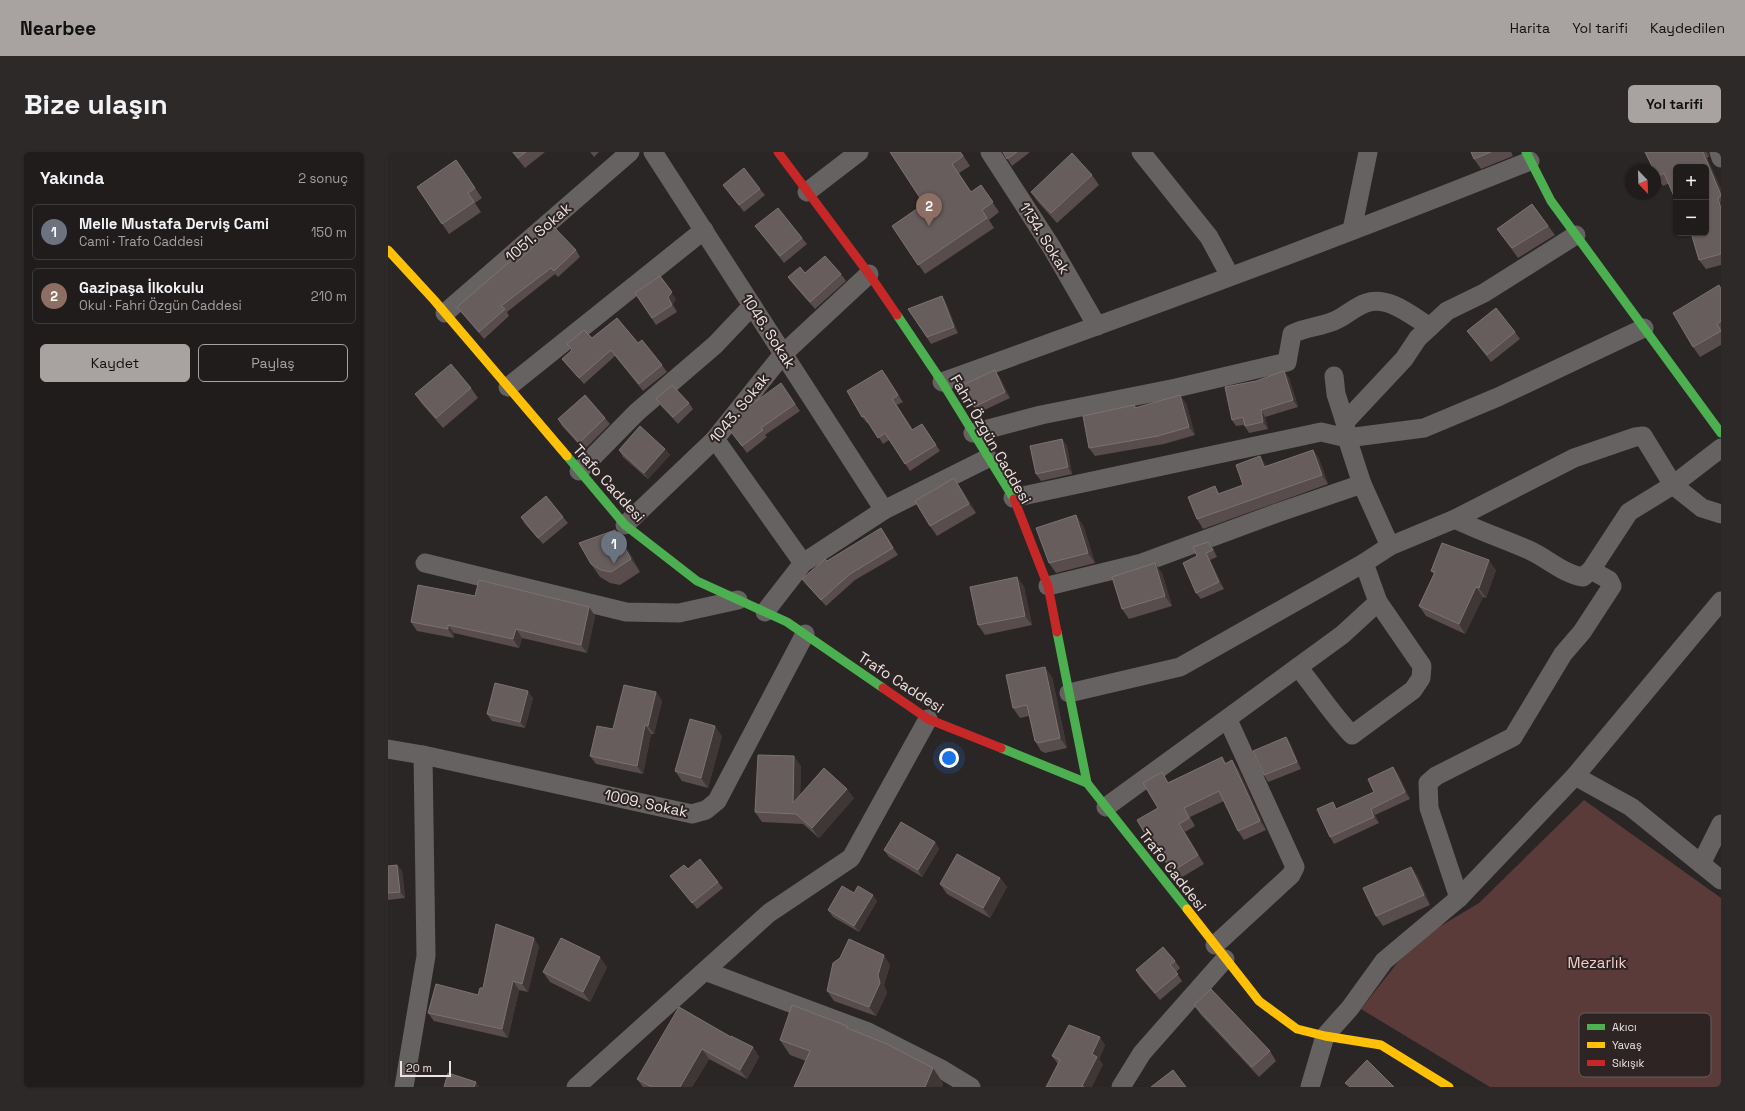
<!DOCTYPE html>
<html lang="tr">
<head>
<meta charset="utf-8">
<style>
	:root { --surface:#201c1c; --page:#2d2929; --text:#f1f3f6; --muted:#a2a1a3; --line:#3d3a3b; --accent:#a8a2a1 }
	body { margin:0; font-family:"Space Grotesk",sans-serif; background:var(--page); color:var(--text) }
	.controls { position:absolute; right:12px; top:12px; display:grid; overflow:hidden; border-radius:6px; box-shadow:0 1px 3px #0004 }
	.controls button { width:36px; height:36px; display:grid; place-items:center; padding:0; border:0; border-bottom:1px solid var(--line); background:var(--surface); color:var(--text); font:20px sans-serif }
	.compass { position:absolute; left:1237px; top:12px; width:36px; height:36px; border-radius:50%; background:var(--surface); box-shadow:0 1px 3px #0004; rotate:157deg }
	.scale { position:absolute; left:12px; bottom:10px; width:51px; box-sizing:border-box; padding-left:4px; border:2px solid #ebe4e3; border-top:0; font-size:11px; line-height:14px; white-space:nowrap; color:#ebe4e3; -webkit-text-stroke:3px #2e2423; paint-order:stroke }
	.you { position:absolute; left:561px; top:606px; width:14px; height:14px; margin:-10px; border:3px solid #fff; border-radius:50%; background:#1a73e8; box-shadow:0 0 0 6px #1a73e833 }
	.badge { display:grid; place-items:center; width:26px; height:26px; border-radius:50%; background:var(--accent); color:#fff; font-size:13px; font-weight:700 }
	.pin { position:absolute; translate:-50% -33px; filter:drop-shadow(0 1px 2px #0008) }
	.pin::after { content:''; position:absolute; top:21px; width:14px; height:12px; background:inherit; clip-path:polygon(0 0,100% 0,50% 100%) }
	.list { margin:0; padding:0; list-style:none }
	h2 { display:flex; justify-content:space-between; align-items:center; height:52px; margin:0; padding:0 16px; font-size:17px }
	h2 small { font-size:13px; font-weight:400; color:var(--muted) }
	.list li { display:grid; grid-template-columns:26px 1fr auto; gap:12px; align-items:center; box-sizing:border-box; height:56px; margin:0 8px 8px; padding:0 8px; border:1px solid var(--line); border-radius:6px }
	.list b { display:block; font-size:15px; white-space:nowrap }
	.list p { margin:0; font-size:13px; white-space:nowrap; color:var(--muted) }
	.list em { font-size:13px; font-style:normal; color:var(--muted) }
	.actions { display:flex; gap:8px; padding:12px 16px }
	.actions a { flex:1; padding:9px 0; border:1px solid var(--accent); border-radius:6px; text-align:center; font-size:14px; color:var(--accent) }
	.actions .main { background:var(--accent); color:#111 }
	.map { position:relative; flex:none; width:1333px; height:935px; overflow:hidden; border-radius:6px }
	header { display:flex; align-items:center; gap:24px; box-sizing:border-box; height:56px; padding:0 20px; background:var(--accent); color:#111 }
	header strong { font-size:19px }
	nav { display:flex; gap:22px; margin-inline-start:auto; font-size:14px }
	.intro { display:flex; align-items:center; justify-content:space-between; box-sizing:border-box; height:96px; padding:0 24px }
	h1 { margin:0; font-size:28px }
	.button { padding:10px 18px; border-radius:6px; background:var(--accent); color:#111; font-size:14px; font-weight:700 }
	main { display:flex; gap:24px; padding:0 24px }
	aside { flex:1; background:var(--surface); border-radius:6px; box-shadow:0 1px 3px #0004 }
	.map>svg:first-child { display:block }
	.green { fill:#5b3b39 }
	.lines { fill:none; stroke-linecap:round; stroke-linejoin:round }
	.street { stroke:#666262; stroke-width:19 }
	.fast { stroke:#4caf50; stroke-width:9 }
	.slow { stroke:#ffc107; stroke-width:9 }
	.jam { stroke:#c62828; stroke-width:9 }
	.wall { fill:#584c4c }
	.shaded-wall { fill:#3f3636 }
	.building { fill:#685d5d; stroke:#7c7272 }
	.labels { text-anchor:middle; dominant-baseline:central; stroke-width:4; stroke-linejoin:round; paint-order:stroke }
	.street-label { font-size:15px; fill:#ebe4e3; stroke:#2e2423 }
	.park-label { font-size:15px; fill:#f5cecb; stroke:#2e2423 }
	.key { fill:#2e2423; stroke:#675e5d; stroke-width:1 }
	.key-label { font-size:11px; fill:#ebe4e3 }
</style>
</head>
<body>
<header>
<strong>Nearbee</strong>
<nav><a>Harita</a><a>Yol tarifi</a><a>Kaydedilen</a></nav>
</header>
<div class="intro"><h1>Bize ulaşın</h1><a class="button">Yol tarifi</a></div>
<main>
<aside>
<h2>Yakında<small>2 sonuç</small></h2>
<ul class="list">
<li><span class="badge" style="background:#6b7280">1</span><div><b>Melle Mustafa Derviş Cami</b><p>Cami · Trafo Caddesi</p></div><em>150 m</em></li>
<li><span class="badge" style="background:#8d6e63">2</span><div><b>Gazipaşa İlkokulu</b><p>Okul · Fahri Özgün Caddesi</p></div><em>210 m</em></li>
</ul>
<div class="actions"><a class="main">Kaydet</a><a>Paylaş</a></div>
</aside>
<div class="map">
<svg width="1333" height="935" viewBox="0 0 1333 935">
	<rect width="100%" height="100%" fill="#2b2626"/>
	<polygon class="green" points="1196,648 1333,746 1333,935 1102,935 973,857 1010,810 1046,778 1091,751"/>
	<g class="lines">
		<g class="street">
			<polyline points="265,0 496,358"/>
			<polyline points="602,0 664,96 709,174"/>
			<polyline points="753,0 821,85 842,124"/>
			<polyline points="1331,0 1333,6"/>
			<polyline points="419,40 471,0"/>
			<polyline points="964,78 980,0"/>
			<polyline points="57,161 242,0"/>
			<polyline points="946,224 948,242 957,270 959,286 974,332 1002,394"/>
			<path d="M554 230C751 159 948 87 1142 9"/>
			<polyline points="120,235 316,78"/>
			<polyline points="957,270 1016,207 1030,186 1059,159 1096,141 1188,83"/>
			<path d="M585 281 653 263 788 236 899 210 904 182C918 175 932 175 946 169 957 165 966 155 978 151 1000 143 1024 164 1042 175"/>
			<polyline points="327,287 415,411"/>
			<polyline points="191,319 249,260 327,193 364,154"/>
			<polyline points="625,346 933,280 959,286 1036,276 1110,245 1256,176"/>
			<path d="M1067 367C1091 379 1116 387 1141 398 1159 406 1175 422 1195 425L1203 418 1241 360 1285 333 1333 296"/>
			<polyline points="237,373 327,287 395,202 481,122"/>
			<polyline points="37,411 238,460 291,461 350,448"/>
			<polyline points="660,434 754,411 889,361 974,332"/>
			<polyline points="377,460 415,411 496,358 600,306"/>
			<path d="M910 515C928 537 944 562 964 583L1025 538 1033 526 1034 514 990 450 976 411"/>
			<polyline points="681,541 792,515 976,411 1002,394 1067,367 1186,306 1247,285 1255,284 1285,333 1314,356 1333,362"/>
			<polyline points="0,597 35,603 304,662 318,658 329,649 417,482"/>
			<polyline points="1187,624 1243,655 1333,728"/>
			<polyline points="718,655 954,483 990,450"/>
			<polyline points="1313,712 1333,672"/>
			<polyline points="1071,746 1041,656 1040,631 1048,624 1125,585 1175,502 1194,480 1224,434 1221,428 1203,418"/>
			<polyline points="827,793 903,723 907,715 840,568"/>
			<polyline points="317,819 480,880 555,918 583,935"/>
			<polyline points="16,935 38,804 35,603"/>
			<polyline points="188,935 381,761 463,706 540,567"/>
			<polyline points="733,935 754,901 837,807"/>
			<polyline points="922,935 937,884 962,856 996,809 1071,746 1187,624 1333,449"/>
		</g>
		<g class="fast">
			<polyline points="1138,0 1163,49 1333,281"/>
			<polyline points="509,163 554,230 626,347"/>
			<polyline points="179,304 237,373 309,429 399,470 495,536"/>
			<polyline points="669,480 699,631"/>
			<polyline points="613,596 699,631 799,757"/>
		</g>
		<g class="slow">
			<polyline points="0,98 46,148 179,304"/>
			<polyline points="799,757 871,849 909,877 937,884 993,893 1061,935"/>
		</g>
		<g class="jam">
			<polyline points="390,0 481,122 509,163"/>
			<polyline points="626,347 660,434 669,480"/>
			<polyline points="495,536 540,567 613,596"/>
		</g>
	</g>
	<g class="wall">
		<polygon points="124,0 157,0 137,16"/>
		<polygon points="202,0 211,0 206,5"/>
		<polygon points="502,0 573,0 582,14 571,21 583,40 593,33 611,60 601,68 606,76 537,122 504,74 536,52"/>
		<polygon points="615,0 642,0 624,14"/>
		<polygon points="1083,0 1123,0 1125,4 1093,17 1086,7"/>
		<polygon points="1257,0 1320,0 1321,5 1319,6 1333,37 1333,113 1318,117 1311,108 1320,80 1318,15 1275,34 1269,25"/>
		<polygon points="68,8 94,46 87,51 93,60 61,82 29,35"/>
		<polygon points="704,23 711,33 669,71 650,50 643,40"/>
		<polygon points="335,33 372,37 377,43 356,60"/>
		<polygon points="1144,52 1167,83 1130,106 1109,77"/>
		<polygon points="367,74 414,86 419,92 396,111"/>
		<polygon points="188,98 192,105 170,125 167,122 119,160 121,164 96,187 74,161 69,155 129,110"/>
		<polygon points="417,121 453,122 458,129 427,157 405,132 400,125"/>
		<polygon points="1333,136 1333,193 1312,205 1305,195"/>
		<polygon points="247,141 288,147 285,152 289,160 268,173"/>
		<polygon points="554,144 558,151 570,181 543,192 520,157"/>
		<polygon points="1079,179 1127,180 1132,187 1103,210"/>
		<polygon points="204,186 250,191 274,213 279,220 255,239 227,204 196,232 179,213 174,207 184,199 179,192"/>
		<polygon points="494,218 515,250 509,253 525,278 539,279 552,299 522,319 501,288 495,292 481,270 479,271 474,265"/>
		<polygon points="896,219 901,226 910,255 877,265 880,277 861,281 856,273 848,274 844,268 868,229"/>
		<polygon points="611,224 622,246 590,261 586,255"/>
		<polygon points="393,231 412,259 377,283 379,285 359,301 340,276"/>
		<polygon points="83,236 90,246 55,276 34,252 27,242"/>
		<polygon points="268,247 301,251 305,257 290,272 273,254"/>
		<polygon points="798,251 807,283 776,292 707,304 701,296 746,253 748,255"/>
		<polygon points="217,266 222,272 196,298 174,274 170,267"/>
		<polygon points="674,287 679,294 684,322 653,329 648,322"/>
		<polygon points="277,297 282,303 260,327 235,305 231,298"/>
		<polygon points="925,298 931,307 940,332 815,377 809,367 827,334 832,342 855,333 879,314"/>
		<polygon points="573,336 588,361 549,384 542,374"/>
		<polygon points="133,365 175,365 180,371 155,392 137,372"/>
		<polygon points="695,373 707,411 668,421 661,411"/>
		<polygon points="497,382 510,403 467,428 438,454 419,433 414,427"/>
		<polygon points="236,391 252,420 232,433 222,431 212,425 203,412"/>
		<polygon points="825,396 829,405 822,408 836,437 813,447 808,441 809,404"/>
		<polygon points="1108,418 1098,446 1095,445 1077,482 1038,464 1031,454 1046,422 1043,419"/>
		<polygon points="774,421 784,454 741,467 734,457"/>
		<polygon points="629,425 636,435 644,473 597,483 590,473"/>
		<polygon points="87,444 201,455 207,464 199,501 134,486 131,496 66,481 66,486 29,479 23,470"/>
		<polygon points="664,525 679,596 657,601 653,599 647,589 641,564 632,566 625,556"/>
		<polygon points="268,540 274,549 266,582 263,582 255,622 208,612 202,604 225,577"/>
		<polygon points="145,546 137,576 104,569 99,562"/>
		<polygon points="334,584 320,636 294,629 287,619"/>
		<polygon points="898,585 902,591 913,617 880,630 876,623"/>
		<polygon points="834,605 838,611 850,617 878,678 856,688 850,679 836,649 802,665 807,674 797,680 816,712 791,727 762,690 770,656 781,630"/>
		<polygon points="413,614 412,643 466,646 431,686 415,672 374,670 367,660"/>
		<polygon points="1005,615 1010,622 1022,647 987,663 991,671 946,692 942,685 949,657 986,640"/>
		<polygon points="547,690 551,697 534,725 501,705 496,698"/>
		<polygon points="9,713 14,719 17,746 0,748 0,714"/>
		<polygon points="1023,715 1030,725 1042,753 995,774 988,764"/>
		<polygon points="282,724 330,730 335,736 309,757"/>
		<polygon points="612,726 619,735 602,766 559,742 552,732"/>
		<polygon points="466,741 489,749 471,780 445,765 440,758"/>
		<polygon points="151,794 140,840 131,838 120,886 46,869 40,861 90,843 95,836"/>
		<polygon points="787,809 792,816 788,820 794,829 772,848 752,825 748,818"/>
		<polygon points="502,813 496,833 499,841 488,864 446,849 439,839"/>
		<polygon points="219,815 202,850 162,830 155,820"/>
		<polygon points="806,853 882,899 888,909 871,925 813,863"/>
		<polygon points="461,876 555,931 554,935 406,935 418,909 402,903 392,888"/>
		<polygon points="343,885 365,895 371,905 359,927 321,907 304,935 255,935 249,927"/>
		<polygon points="717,893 711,907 715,913 670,912 664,904"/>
	</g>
	<g class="shaded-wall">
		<polygon points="1315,0 1319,6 1333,37 1333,43"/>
		<polygon points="1318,0 1320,0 1321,5"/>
		<polygon points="1330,46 1333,50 1333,57"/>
		<polygon points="272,124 288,147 285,152 289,160 284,153 280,145"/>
		<polygon points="554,144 558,151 570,181 566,175"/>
		<polygon points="494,218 499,224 515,250 510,243"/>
		<polygon points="607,218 611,224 622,246 617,240"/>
		<polygon points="896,219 901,226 910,255 905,248"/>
		<polygon points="792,243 798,251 807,283 801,275"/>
		<polygon points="873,258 877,265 880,277 875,270"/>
		<polygon points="674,287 679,294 684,322 680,315"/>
		<polygon points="277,297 282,303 260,327 256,321"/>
		<polygon points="925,298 931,307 940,332 934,323"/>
		<polygon points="872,304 878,313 882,324 876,315"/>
		<polygon points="566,326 573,336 588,361 581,352"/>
		<polygon points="827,334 833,344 830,342"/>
		<polygon points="688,363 695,373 707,411 700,401"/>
		<polygon points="493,376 497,382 510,403 505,396"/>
		<polygon points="227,378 236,391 252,420 243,407"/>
		<polygon points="820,390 825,396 829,405 825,398"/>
		<polygon points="818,401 822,408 836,437 831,430"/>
		<polygon points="1101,408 1108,418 1098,446 1091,436"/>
		<polygon points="767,411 774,421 784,454 777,444"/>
		<polygon points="629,425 636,435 644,473 637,464"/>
		<polygon points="1088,435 1095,445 1077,482 1071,472"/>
		<polygon points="201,455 207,464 199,501 193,493"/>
		<polygon points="60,473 66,481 66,486 60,477"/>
		<polygon points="128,477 134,486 131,496 125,487"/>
		<polygon points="657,515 664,525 679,596 672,586"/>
		<polygon points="140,539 145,546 137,576 132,570"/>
		<polygon points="268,540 274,549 266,582 260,574"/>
		<polygon points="257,573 263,582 255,622 249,614"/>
		<polygon points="327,574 334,584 320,636 313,626"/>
		<polygon points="898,585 902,591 913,617 909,610"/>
		<polygon points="406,604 413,614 412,661 405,651"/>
		<polygon points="844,608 850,617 878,678 872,669"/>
		<polygon points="1005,615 1010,622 1022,647 1017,640"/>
		<polygon points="459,637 466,646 431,686 424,676"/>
		<polygon points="983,657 987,663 991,671 986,665"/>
		<polygon points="791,672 797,680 816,712 810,703"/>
		<polygon points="547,690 551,697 534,725 530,718"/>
		<polygon points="9,713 14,719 17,746 12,740"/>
		<polygon points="1023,715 1030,725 1042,753 1036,743"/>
		<polygon points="612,726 619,735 602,766 595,756"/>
		<polygon points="485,743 489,749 471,780 466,774"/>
		<polygon points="146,786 151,794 140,840 134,832"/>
		<polygon points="496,803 502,813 496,833 499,841 488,864 481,855"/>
		<polygon points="212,805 219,815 202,850 195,840"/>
		<polygon points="125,829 131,838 120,886 114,877"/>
		<polygon points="712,885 717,893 711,907 715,913 704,935 695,935 694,934 704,902"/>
		<polygon points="365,895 371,905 359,927 352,918"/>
		<polygon points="314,897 321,907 304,935 292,935"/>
		<polygon points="545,916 555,931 554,935 537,935"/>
		<polygon points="88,930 91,935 86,935"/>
	</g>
	<g class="building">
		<polygon points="125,0 138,0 130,6"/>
		<polygon points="502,0 572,0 575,4 564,12 583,40 593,33 605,50 594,58 599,66 530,113 504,74 536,52"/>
		<polygon points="615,0 629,0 619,7"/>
		<polygon points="1083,0 1103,0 1086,7"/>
		<polygon points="1257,0 1315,0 1333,43 1333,44 1330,46 1333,57 1333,102 1311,108 1304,84 1315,81 1318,81 1318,80 1320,80 1318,71 1318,15 1288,15 1288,49 1276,21 1269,25 1267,20 1267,18 1266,18"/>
		<polygon points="684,1 704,23 663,61 643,40"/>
		<polygon points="68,8 87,36 80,41 86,50 54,72 29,35"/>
		<polygon points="356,16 372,37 351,53 335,33"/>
		<polygon points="1144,52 1160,74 1124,96 1109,77"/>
		<polygon points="390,56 414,86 392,104 367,74"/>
		<polygon points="166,75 188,98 166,119 163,116 113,154 117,157 91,180 69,155 126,106 129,110"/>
		<polygon points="437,104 453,122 422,150 400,125 412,115 417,121"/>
		<polygon points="272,124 284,140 280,145 284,153 264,166 247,141"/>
		<polygon points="1331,133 1333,137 1333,169 1329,172 1333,179 1305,195 1285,161"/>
		<polygon points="554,144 566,175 539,185 520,157"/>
		<polygon points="1108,156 1127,180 1099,203 1079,179"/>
		<polygon points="229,166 250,191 254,188 274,213 251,232 223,198 191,226 174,207 184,198 179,192 196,178 204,186"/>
		<polygon points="63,212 83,236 48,266 27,242"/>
		<polygon points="494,218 510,243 504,247 524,278 534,272 548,293 517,312 497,281 490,286 476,264 474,265 459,239"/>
		<polygon points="607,218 617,240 586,255 575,233"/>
		<polygon points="896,219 905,248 873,258 875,270 857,274 855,265 844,268 837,235 868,229"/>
		<polygon points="393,231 407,252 373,276 375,278 354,294 340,276 352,261"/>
		<polygon points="284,233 301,251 285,265 268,247"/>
		<polygon points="197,243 217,266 191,291 170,267"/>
		<polygon points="792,243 801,275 770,284 701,296 695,264 746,253 747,256"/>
		<polygon points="252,274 277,297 256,321 231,298"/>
		<polygon points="674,287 680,315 648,322 642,294"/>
		<polygon points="925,298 934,323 809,367 800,345 827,334 830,342 855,333 848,313 872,304 876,315"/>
		<polygon points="566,326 581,352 542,374 527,349"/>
		<polygon points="158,344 175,365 150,386 133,365"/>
		<polygon points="688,363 700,401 661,411 648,376"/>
		<polygon points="493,376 505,396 462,422 433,448 414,427 437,407 439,409"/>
		<polygon points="227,378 243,407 223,420 213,418 203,412 191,391"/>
		<polygon points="820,390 825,398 818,401 831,430 808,441 795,411 809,404 805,395"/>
		<polygon points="1054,391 1101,408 1091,436 1088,435 1071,472 1031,454 1047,420 1043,419"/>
		<polygon points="767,411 777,444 734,457 724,425"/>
		<polygon points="629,425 637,464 590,473 582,435"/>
		<polygon points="91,428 201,455 193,493 128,477 125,487 60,473 60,477 23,470 30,433 87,444"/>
		<polygon points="657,515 672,586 650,591 647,589 639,553 625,556 618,523"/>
		<polygon points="107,531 140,539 132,570 99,562"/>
		<polygon points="236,533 268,540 260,574 257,573 249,614 202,604 209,574 225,577"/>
		<polygon points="302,567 327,574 313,626 287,619"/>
		<polygon points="898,585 909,610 876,623 865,599"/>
		<polygon points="370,603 406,604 405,651 436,616 459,637 424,676 408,662 367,660"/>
		<polygon points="834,605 837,612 844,608 872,669 850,679 831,639 796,656 801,666 791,672 810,703 785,719 762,690 749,668 770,656 755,631 774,620 780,631"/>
		<polygon points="1005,615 1017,640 983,657 986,665 942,685 929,657 945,650 948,657 986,640 980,627"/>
		<polygon points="513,670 547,690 530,718 496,698"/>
		<polygon points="569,702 612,726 595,756 552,732"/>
		<polygon points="312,707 330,730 304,751 282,724 296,713 300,717"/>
		<polygon points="9,713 12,740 0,741 0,714"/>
		<polygon points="1023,715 1036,743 988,764 975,736"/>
		<polygon points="454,734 466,741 470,734 485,743 466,774 440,758"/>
		<polygon points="108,772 146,786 134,832 125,829 114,877 40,861 48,832 90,843 92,836 95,836"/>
		<polygon points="173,786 212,805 195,840 155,820"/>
		<polygon points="461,787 496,803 490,823 492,831 481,855 439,839 445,811 452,806"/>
		<polygon points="775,795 787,809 782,813 790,822 767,841 748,818"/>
		<polygon points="823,837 882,899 864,915 806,853"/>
		<polygon points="404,853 459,874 459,876 499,892 545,916 537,935 406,935 422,899 392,888"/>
		<polygon points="291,855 343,885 343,884 365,895 352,918 314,897 292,935 264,935 249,927"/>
		<polygon points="681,873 712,885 704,902 709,905 694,934 696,935 658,935 672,908 664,904"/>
		<polygon points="979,908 1006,935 962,935 957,931"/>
		<polygon points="785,918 798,935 763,935"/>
		<polygon points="60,921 88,930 86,935 56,935"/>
	</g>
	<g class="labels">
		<g class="street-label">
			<text transform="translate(150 80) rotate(-41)">1051. Sokak</text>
			<text transform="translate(657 86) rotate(58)">1134. Sokak</text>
			<text transform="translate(381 179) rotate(57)">1046. Sokak</text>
			<text transform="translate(351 256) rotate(-51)">1043. Sokak</text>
			<text transform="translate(603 287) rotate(60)">Fahri Özgün Caddesi</text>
			<text transform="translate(221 331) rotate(48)">Trafo Caddesi</text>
			<text transform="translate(513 530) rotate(33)">Trafo Caddesi</text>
			<text transform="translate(258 651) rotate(12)">1009. Sokak</text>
			<text transform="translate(785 718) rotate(52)">Trafo Caddesi</text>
		</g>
		<g class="park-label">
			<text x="1209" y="810">Mezarlık</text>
		</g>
	</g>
	<rect x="1191" y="861" width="132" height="64" rx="6" class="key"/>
	<rect x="1199" y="872" width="18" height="6" fill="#4caf50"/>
	<rect x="1199" y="890" width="18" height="6" fill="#ffc107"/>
	<rect x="1199" y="908" width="18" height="6" fill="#c62828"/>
	<g class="key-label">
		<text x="1224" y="879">Akıcı</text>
		<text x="1224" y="897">Yavaş</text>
		<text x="1224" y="915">Sıkışık</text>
	</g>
</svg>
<div class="controls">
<button>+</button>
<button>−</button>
</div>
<svg class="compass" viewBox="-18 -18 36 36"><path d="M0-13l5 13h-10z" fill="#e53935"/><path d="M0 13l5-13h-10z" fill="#a2a1a3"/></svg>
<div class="scale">20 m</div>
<div class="you"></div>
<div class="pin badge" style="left:226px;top:412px;background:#6b7280">1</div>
<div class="pin badge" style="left:541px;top:74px;background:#8d6e63">2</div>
</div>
</main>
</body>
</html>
